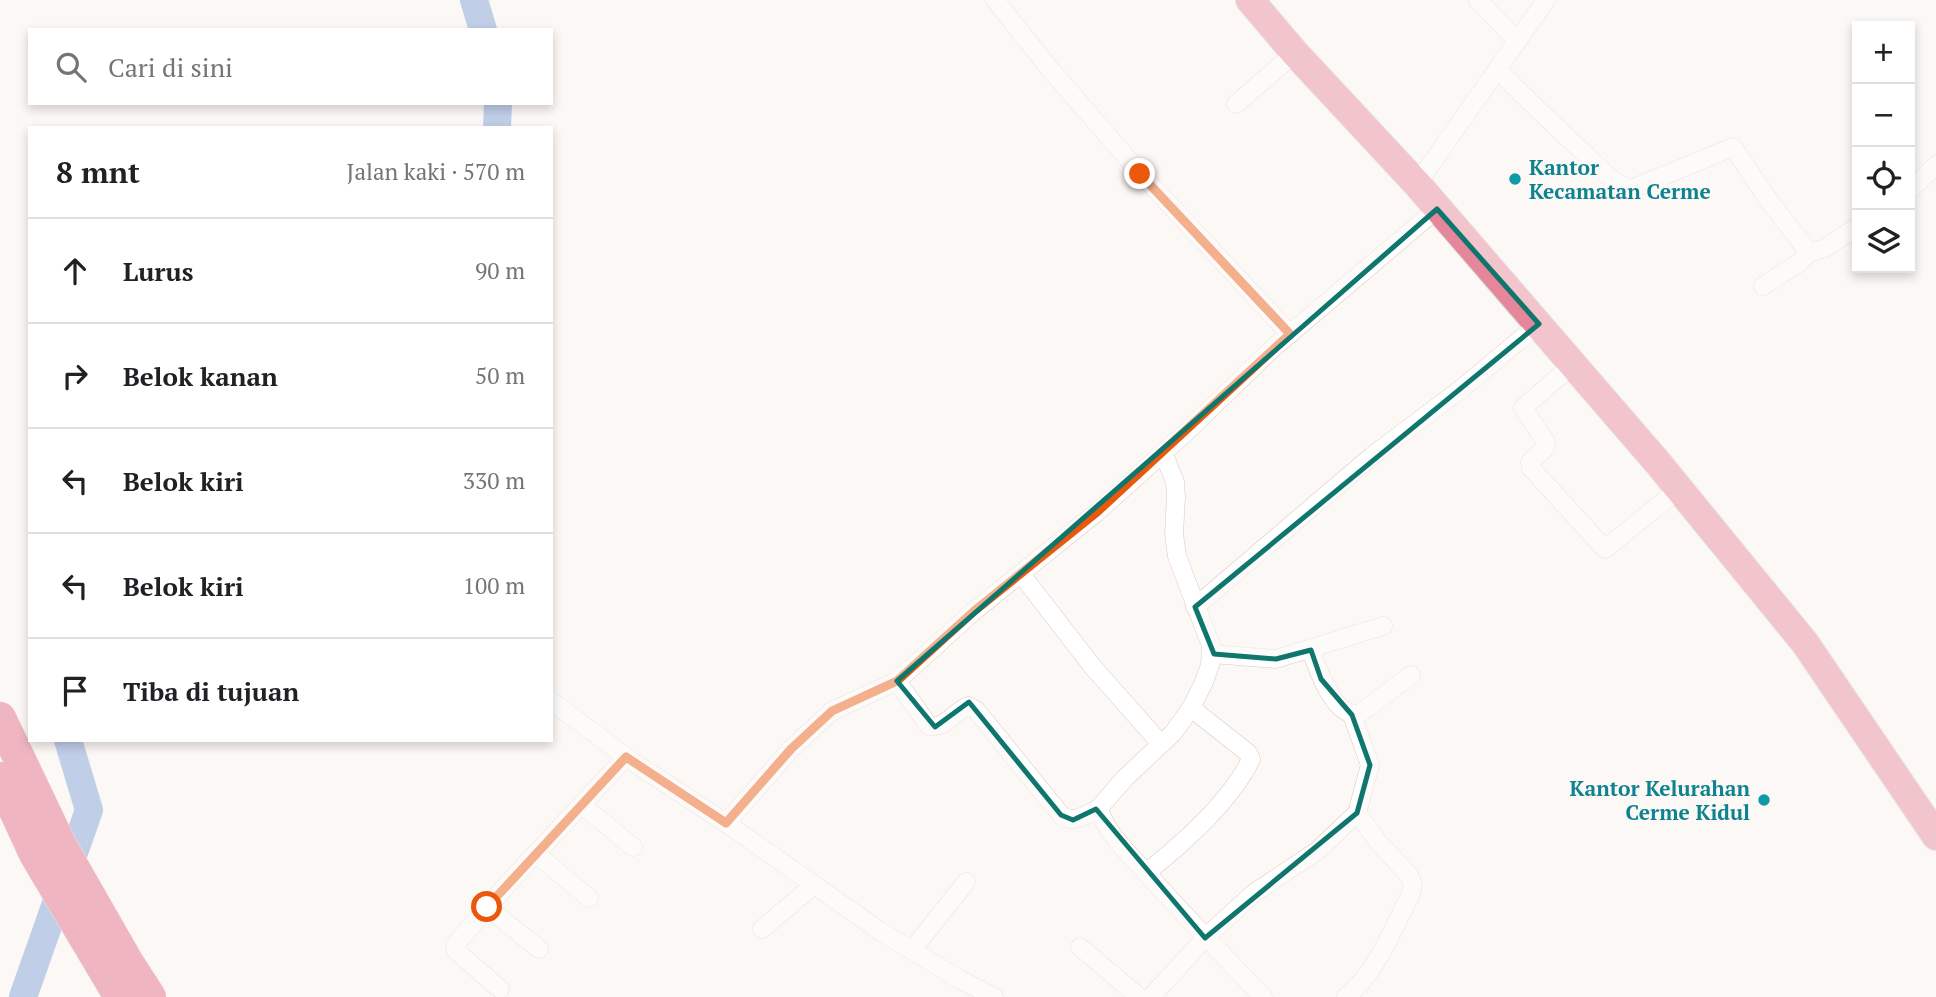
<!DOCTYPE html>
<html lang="id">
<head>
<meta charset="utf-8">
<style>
	:root { --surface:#fff; --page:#f6f6f6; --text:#202124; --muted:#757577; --line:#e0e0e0 }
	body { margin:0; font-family:"PT Serif",serif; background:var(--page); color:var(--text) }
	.controls { position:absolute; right:21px; top:21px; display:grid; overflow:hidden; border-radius:0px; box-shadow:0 4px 10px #0003 }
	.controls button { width:63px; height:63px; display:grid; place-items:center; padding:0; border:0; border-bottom:2px solid var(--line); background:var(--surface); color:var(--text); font:35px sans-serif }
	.stop { position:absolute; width:21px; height:21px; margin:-16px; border:5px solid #ea580c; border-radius:50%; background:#fff }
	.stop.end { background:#ea580c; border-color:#fff; box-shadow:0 2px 7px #0008 }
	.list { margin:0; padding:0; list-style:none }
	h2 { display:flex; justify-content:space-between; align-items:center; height:91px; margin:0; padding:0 28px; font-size:30px }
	h2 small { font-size:23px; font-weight:400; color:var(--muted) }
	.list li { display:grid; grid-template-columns:46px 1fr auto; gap:21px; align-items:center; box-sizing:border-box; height:105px; padding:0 28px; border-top:2px solid var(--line) }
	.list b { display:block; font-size:26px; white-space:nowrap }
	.list em { font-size:23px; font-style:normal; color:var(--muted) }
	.icon { flex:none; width:38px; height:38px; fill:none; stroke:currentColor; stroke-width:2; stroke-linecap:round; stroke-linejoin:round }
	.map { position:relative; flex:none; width:1936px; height:997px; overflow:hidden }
	.search { position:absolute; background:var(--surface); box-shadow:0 4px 10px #0003; left:28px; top:28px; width:525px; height:77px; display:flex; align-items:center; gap:18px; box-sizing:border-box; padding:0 24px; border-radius:0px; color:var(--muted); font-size:26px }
	.panel { position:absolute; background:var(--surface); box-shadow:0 4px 10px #0003; left:28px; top:126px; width:525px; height:616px; border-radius:0px }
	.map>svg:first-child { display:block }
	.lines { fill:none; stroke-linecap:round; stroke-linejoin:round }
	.river { stroke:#789cd8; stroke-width:28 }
	.minor-casing { stroke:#dbc8bf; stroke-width:19 }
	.trunk-casing { stroke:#d4d2d2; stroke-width:30 }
	.motorway-casing { stroke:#d4d2d2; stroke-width:33 }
	.minor { stroke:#fff; stroke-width:18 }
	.trunk { stroke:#e6869a; stroke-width:28 }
	.motorway { stroke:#e06781; stroke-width:32 }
	.route { stroke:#ea580c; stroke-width:9 }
	.marked { fill:none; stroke:#0f766e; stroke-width:5; stroke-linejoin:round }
	.culture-dot { fill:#0f9aa8; stroke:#fcf8f6; stroke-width:2.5 }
	.labels { text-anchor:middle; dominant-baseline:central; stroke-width:7; stroke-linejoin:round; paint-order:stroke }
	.culture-label { font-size:21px; font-weight:bold; fill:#0d838f; stroke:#fcf8f6; text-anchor:start }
</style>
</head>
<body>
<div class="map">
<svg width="1936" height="997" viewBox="0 0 1936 997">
	<rect width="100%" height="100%" fill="#fcf8f6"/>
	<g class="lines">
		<g class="river">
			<polyline points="474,0 483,30"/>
			<polyline points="497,128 498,103"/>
			<polyline points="23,997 89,810 68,740"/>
		</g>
		<g class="minor-casing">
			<g id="minor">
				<polyline points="995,0 1049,68 1141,174 1290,334"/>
				<polyline points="1478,0 1517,41"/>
				<path d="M1498 70C1526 99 1555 126 1584 153 1597 166 1613 184 1631 189L1733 147 1765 195 1809 253 1825 248 1857 227"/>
				<polyline points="1236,104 1295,53"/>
				<polyline points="1417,184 1546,0"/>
				<polyline points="1910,190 1936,165"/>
				<polyline points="1763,286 1800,262 1809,253"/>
				<polyline points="1573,364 1523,408 1546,442 1545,448 1530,462 1531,468 1605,549 1679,489"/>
				<path d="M1163 452 1175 482 1176 497 1174 534 1177 556 1211 646 1210 665 1204 682 1191 708 1173 733 1125 778 1099 808C1105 833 1133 858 1150 877 1187 918 1225 957 1263 997"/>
				<polyline points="1021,574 1092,666 1161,744"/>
				<polyline points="1195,607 1372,456 1461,389 1539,324"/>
				<path d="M1311 650C1317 668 1334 718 1359 714L1411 675"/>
				<polyline points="1212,654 1276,659 1383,626"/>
				<path d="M897 681 929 726C946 729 953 712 968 706L976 710 1061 815C1074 825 1087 814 1099 808"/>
				<polyline points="551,701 633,762 726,823 880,931 959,979 994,997"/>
				<polyline points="582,805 633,847"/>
				<polyline points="726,823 791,749 832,711 897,681 973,612 1097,512 1183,435 1272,349 1437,209"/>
				<polyline points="536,854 589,898"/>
				<path d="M1146 873C1181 845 1232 800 1251 759L1248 753 1191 708"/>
				<polyline points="487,907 539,949"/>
				<polyline points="762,929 814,885"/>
				<polyline points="1080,947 1139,997"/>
				<polyline points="912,950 966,882"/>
				<polyline points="500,989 456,951 455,945 513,878 626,757"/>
				<polyline points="1151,997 1205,938 1254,893 1317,851 1357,813 1370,765 1352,715"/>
				<path d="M1346 997C1377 972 1392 930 1410 896L1413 885 1409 875 1379 843 1357 813"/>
			</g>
		</g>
		<g class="trunk-casing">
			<polyline id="trunk" points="1250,0 1295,53 1417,184 1658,463 1805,643 1936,836"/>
		</g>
		<g class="motorway-casing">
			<g id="motorway">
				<polyline points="0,718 61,846 128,963 150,997"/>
				<polyline points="0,778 35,854 120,997"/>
			</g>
		</g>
		<use href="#minor" class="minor"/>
		<use href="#trunk" class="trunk"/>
		<use href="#motorway" class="motorway"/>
	</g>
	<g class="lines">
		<polyline class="route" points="487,907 626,757 726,823 791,749 832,711 897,681 973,612 1097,512 1290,334 1140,174"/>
	</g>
	<path d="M0 0H1936V997H0ZM1437 209 1539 324 1195 607 1214 654 1276 659 1311 650 1321 679 1352 715 1370 765 1357 813 1205 938 1096 809 1073 820 1061 815 969 702 935 727 897 681Z" fill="#fcf8f6" fill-opacity=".55" fill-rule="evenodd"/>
	<path class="marked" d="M1437 209 1539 324 1195 607 1214 654 1276 659 1311 650 1321 679 1352 715 1370 765 1357 813 1205 938 1096 809 1073 820 1061 815 969 702 935 727 897 681Z"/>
	<g class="culture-dot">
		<circle cx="1515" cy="179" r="7"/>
		<circle cx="1764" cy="800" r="7"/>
	</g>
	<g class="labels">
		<g class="culture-label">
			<text x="1529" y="167">Kantor<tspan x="1529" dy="24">Kecamatan Cerme</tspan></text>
			<text x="1750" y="788" text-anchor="end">Kantor Kelurahan<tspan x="1750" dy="24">Cerme Kidul</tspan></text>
		</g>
	</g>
</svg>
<div class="controls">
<button>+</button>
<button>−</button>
<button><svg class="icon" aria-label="locate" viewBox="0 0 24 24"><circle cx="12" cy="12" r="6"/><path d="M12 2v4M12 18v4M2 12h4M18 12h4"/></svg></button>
<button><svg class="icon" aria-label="layers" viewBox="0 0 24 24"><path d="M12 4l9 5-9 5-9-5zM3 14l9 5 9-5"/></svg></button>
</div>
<div class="stop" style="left:487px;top:907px"></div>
<div class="stop end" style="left:1140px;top:174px"></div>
<div class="search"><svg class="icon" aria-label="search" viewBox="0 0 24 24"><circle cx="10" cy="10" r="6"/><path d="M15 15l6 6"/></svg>Cari di sini</div>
<section class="panel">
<h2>8 mnt<small>Jalan kaki · 570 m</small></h2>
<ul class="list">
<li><svg class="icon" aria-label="ahead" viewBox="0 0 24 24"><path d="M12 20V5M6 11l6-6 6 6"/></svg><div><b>Lurus</b></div><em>90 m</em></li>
<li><svg class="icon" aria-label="right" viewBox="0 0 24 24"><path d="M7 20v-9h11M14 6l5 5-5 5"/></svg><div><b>Belok kanan</b></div><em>50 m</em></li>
<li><svg class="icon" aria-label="left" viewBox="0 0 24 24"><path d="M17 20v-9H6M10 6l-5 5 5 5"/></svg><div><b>Belok kiri</b></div><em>330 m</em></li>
<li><svg class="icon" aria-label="left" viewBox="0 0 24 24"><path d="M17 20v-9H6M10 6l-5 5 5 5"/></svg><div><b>Belok kiri</b></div><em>100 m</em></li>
<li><svg class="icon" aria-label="arrive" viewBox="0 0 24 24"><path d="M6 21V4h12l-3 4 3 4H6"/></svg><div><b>Tiba di tujuan</b></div></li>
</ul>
</section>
</div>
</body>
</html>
